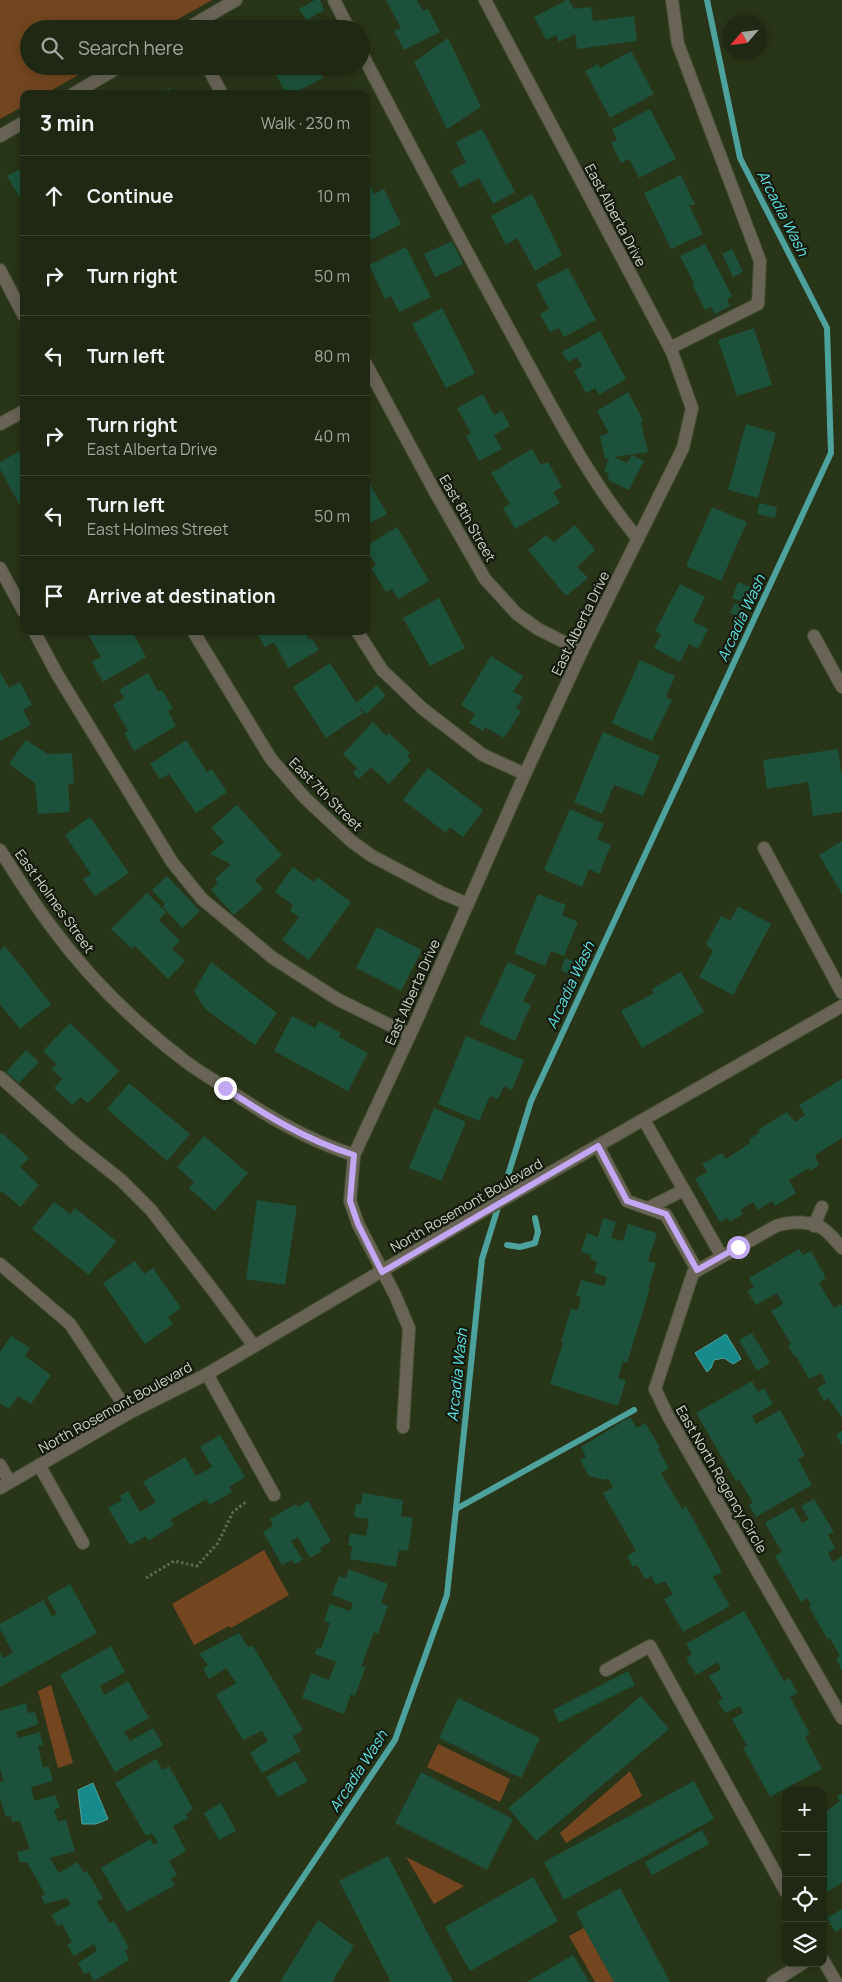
<!DOCTYPE html>
<html lang="en">
<head>
<meta charset="utf-8">
<style>
	:root { --surface:#1f2812; --page:#27301b; --text:#f1f3f6; --muted:#a1a69f; --line:#3c4432 }
	body { margin:0; font-family:Manrope,sans-serif; background:var(--page); color:var(--text) }
	.controls { position:absolute; right:15px; bottom:15px; display:grid; overflow:hidden; border-radius:10px; box-shadow:0 2px 12px #0003 }
	.controls button { width:45px; height:45px; display:grid; place-items:center; padding:0; border:0; border-bottom:1px solid var(--line); background:var(--surface); color:var(--text); font:25px sans-serif }
	.compass { position:absolute; left:722px; top:15px; width:45px; height:45px; border-radius:50%; background:var(--surface); box-shadow:0 2px 12px #0003; rotate:242deg }
	.stop { position:absolute; width:15px; height:15px; margin:-11px; border:4px solid #c2a8f3; border-radius:50%; background:#fff }
	.stop.end { background:#c2a8f3; border-color:#fff; box-shadow:0 1px 5px #0008 }
	.list { margin:0; padding:0; list-style:none }
	h2 { display:flex; justify-content:space-between; align-items:center; height:65px; margin:0; padding:0 20px; font-size:21px }
	h2 small { font-size:16px; font-weight:400; color:var(--muted) }
	.list li { display:grid; grid-template-columns:32px 1fr auto; gap:15px; align-items:center; box-sizing:border-box; height:80px; padding:0 20px; border-top:1px solid var(--line) }
	.list b { display:block; font-size:19px; white-space:nowrap }
	.list p { margin:0; font-size:16px; white-space:nowrap; color:var(--muted) }
	.list em { font-size:16px; font-style:normal; color:var(--muted) }
	.icon { flex:none; width:28px; height:28px; fill:none; stroke:currentColor; stroke-width:2; stroke-linecap:round; stroke-linejoin:round }
	.map { position:relative; flex:none; width:842px; height:1982px; overflow:hidden }
	.search { position:absolute; background:var(--surface); box-shadow:0 2px 12px #0003; left:20px; top:20px; width:350px; height:55px; display:flex; align-items:center; gap:12px; box-sizing:border-box; padding:0 18px; border-radius:28px; color:var(--muted); font-size:19px }
	.panel { position:absolute; background:var(--surface); box-shadow:0 2px 12px #0003; left:20px; top:90px; width:350px; height:545px; border-radius:10px }
	.map>svg:first-child { display:block }
	.green { fill:#734620 }
	.water { fill:#178b8c; stroke:#4ea29d }
	.lines { fill:none; stroke-linecap:round; stroke-linejoin:round }
	.stream { stroke:#4ea29d; stroke-width:6 }
	.building { fill:#1c523b }
	.minor-casing { stroke:#475237; stroke-width:14 }
	.path { stroke:#5f6a51; stroke-width:3; stroke-dasharray:2.5 2.5; stroke-linecap:butt }
	.minor { stroke:#696456; stroke-width:12 }
	.route { stroke:#c2a8f3; stroke-width:6 }
	.labels { text-anchor:middle; dominant-baseline:central; stroke-width:4.5; stroke-linejoin:round; paint-order:stroke }
	.street-label { font-size:14px; fill:#ced6c5; stroke:#151a0e }
	.water-label { font-size:15px; font-style:italic; fill:#5ae4e5; stroke:#151a0e }
</style>
</head>
<body>
<div class="map">
<svg width="842" height="1982" viewBox="0 0 842 1982">
	<rect width="100%" height="100%" fill="#293518"/>
	<g class="green">
		<polygon points="0,0 212,0 161,29 29,29 29,66 94,66 45,94 24,94 24,106 0,119"/>
		<polygon points="264,1550 289,1595 231,1628 229,1626 194,1645 172,1604"/>
		<polygon points="51,1685 73,1763 58,1768 38,1691"/>
		<polygon points="438,1744 510,1779 500,1802 427,1767"/>
		<polygon points="630,1771 642,1796 566,1843 560,1833"/>
		<polygon points="406,1857 464,1886 434,1904"/>
		<polygon points="584,1928 614,1982 595,1982 569,1936"/>
	</g>
	<g class="water">
		<polygon points="726,1334 741,1359 733,1364 724,1358 714,1360 711,1368 707,1372 695,1353"/>
		<polygon points="93,1783 108,1819 96,1824 82,1824 78,1790"/>
	</g>
	<g class="lines">
		<g class="stream">
			<polyline points="507,1245 520,1247 535,1243 538,1232 535,1218"/>
			<polyline points="456,1509 634,1410"/>
			<polyline points="233,1982 395,1740 447,1595 482,1259 531,1101 831,453 827,328 740,158 707,0"/>
		</g>
	</g>
	<g class="building">
		<polygon points="315,0 320,0 324,10 307,20 299,9"/>
		<polygon points="386,0 417,0 423,11 428,9 440,32 404,50 394,31 401,28"/>
		<polygon points="567,0 569,0 574,9 591,7 593,21 634,16 637,41 577,49 575,34 559,42 556,35 546,40 534,17"/>
		<polygon points="294,23 297,29 283,29"/>
		<polygon points="448,38 481,107 447,129 414,62"/>
		<polygon points="631,51 654,94 610,118 585,71 598,64 600,68"/>
		<polygon points="272,66 317,66 323,78 292,94 286,94"/>
		<polygon points="169,88 172,94 158,94"/>
		<polygon points="650,109 676,159 639,178 629,159 621,163 611,143 617,140 612,129"/>
		<polygon points="482,129 515,192 493,204 479,178 460,188 451,170 466,163 456,142"/>
		<polygon points="24,167 24,205 7,176"/>
		<polygon points="681,175 695,205 689,205 703,234 671,249 644,193"/>
		<polygon points="366,178 374,194 384,189 401,224 371,240 366,230"/>
		<polygon points="532,194 562,255 535,271 517,238 506,245 491,216"/>
		<polygon points="452,241 463,264 435,277 424,254"/>
		<polygon points="705,244 732,296 727,299 730,306 715,314 711,307 705,310 692,284 694,283 680,256"/>
		<polygon points="406,247 431,297 399,312 391,296 385,299 369,265"/>
		<polygon points="732,249 743,272 733,277 722,254"/>
		<polygon points="568,268 596,320 564,337 559,328 550,332 540,314 549,309 536,284"/>
		<polygon points="442,308 475,373 446,388 412,324"/>
		<polygon points="754,328 772,385 737,396 718,340"/>
		<polygon points="600,331 626,379 599,395 595,388 586,393 574,371 582,366 577,357 568,362 562,352"/>
		<polygon points="628,392 643,420 641,422 648,452 614,457 627,463 632,455 644,461 629,490 608,480 609,474 604,471 609,458 605,459 600,436 609,433 597,411"/>
		<polygon points="483,394 494,415 502,411 510,426 494,435 502,449 479,461 466,436 471,433 457,408"/>
		<polygon points="746,424 776,433 758,498 728,490"/>
		<polygon points="24,449 24,501 19,504 0,469 0,462"/>
		<polygon points="532,449 541,465 548,462 562,487 553,492 560,503 515,529 503,508 510,504 491,473"/>
		<polygon points="366,477 387,514 366,525"/>
		<polygon points="759,503 777,507 775,518 757,514"/>
		<polygon points="712,507 747,522 721,581 686,566"/>
		<polygon points="575,525 595,550 577,567 588,578 566,596 528,550 546,535 554,542"/>
		<polygon points="397,527 429,581 398,599 392,589 386,592 371,568 376,565 366,549 366,546"/>
		<polygon points="738,582 752,588 746,603 732,598"/>
		<polygon points="680,584 705,597 693,621 708,629 698,649 689,644 680,662 654,648 661,634 655,631"/>
		<polygon points="439,598 465,648 430,666 403,618"/>
		<polygon points="735,603 742,606 738,616 730,613"/>
		<polygon points="86,631 132,631 146,657 103,682 92,662 101,657"/>
		<polygon points="256,631 304,631 309,640 312,638 319,650 288,668 274,642 265,647"/>
		<polygon points="491,656 523,676 513,692 523,697 516,708 521,711 504,738 485,727 483,731 469,723 475,714 461,705"/>
		<polygon points="640,660 675,676 666,697 672,700 652,741 612,723"/>
		<polygon points="330,663 363,713 326,738 293,687"/>
		<polygon points="0,672 9,688 20,682 32,705 23,710 31,725 0,741"/>
		<polygon points="148,673 158,691 162,690 173,709 168,711 176,726 134,751 124,733 128,731 113,705 124,698 119,690"/>
		<polygon points="377,685 386,696 366,714 356,703"/>
		<polygon points="373,722 386,736 389,733 410,753 407,756 411,760 389,784 371,767 359,779 353,773 357,768 343,754"/>
		<polygon points="603,732 660,756 643,796 614,785 602,814 574,802"/>
		<polygon points="26,740 48,754 72,753 74,783 68,784 70,812 38,814 35,783 9,764"/>
		<polygon points="186,740 207,772 212,769 227,792 196,813 169,774 160,779 150,764"/>
		<polygon points="838,749 842,776 842,812 813,816 808,782 767,789 763,760"/>
		<polygon points="428,768 483,810 463,837 450,827 446,833 403,800"/>
		<polygon points="237,805 282,855 255,880 263,889 234,915 211,890 218,883 215,879 231,864 210,854 224,842 211,828"/>
		<polygon points="570,809 604,824 597,839 611,845 599,874 589,869 582,887 544,870"/>
		<polygon points="90,817 129,873 95,896 83,879 91,874 65,835"/>
		<polygon points="842,841 842,894 819,855"/>
		<polygon points="293,867 314,882 317,877 351,902 309,960 282,940 299,917 290,911 293,905 275,892"/>
		<polygon points="167,876 200,911 182,928 163,907 165,904 152,890"/>
		<polygon points="147,893 166,912 159,920 180,941 172,949 185,961 168,979 135,946 132,949 111,929"/>
		<polygon points="538,894 566,905 562,915 578,922 564,956 551,951 545,966 514,953"/>
		<polygon points="738,906 771,924 733,995 699,977 713,951 706,944 721,916 730,921"/>
		<polygon points="377,927 422,950 401,991 356,968"/>
		<polygon points="5,946 51,1004 20,1029 0,1004 0,950"/>
		<polygon points="565,958 579,963 574,976 561,970"/>
		<polygon points="211,962 277,1013 255,1045 205,1009 194,991"/>
		<polygon points="508,962 536,975 523,1001 531,1005 515,1041 479,1024"/>
		<polygon points="681,972 704,1012 642,1048 621,1011 654,993 652,989"/>
		<polygon points="292,1016 315,1028 319,1021 341,1033 339,1037 368,1053 348,1091 274,1051"/>
		<polygon points="70,1023 119,1071 88,1103 81,1097 72,1105 54,1088 62,1079 51,1068 57,1065 43,1051"/>
		<polygon points="466,1036 524,1060 512,1090 504,1086 498,1099 490,1096 479,1121 438,1104"/>
		<polygon points="26,1050 39,1062 19,1083 6,1072"/>
		<polygon points="842,1079 842,1138 815,1155 819,1165 810,1171 809,1168 789,1180 796,1193 775,1206 772,1201 758,1210 753,1202 740,1210 743,1214 730,1222 727,1218 720,1222 695,1179 707,1172 702,1164 722,1153 726,1159 750,1143 749,1140 760,1132 758,1130 787,1112 795,1122 805,1115 799,1105"/>
		<polygon points="129,1083 190,1134 167,1161 107,1109"/>
		<polygon points="434,1108 466,1122 441,1181 409,1168"/>
		<polygon points="2,1133 29,1158 20,1167 39,1185 20,1207 2,1191 0,1193 0,1135"/>
		<polygon points="204,1136 248,1173 215,1211 189,1188 194,1182 177,1167"/>
		<polygon points="257,1200 297,1206 285,1285 246,1279"/>
		<polygon points="54,1202 70,1214 75,1208 116,1241 89,1275 32,1229"/>
		<polygon points="603,1218 616,1222 611,1238 623,1241 628,1224 657,1233 648,1261 656,1263 648,1289 650,1288 627,1363 623,1361 618,1378 626,1380 618,1406 550,1384 563,1343 561,1341 571,1309 578,1310 581,1297 576,1296 581,1280 604,1286 607,1277 594,1273 597,1262 590,1259 591,1255 581,1252 587,1233 598,1237"/>
		<polygon points="799,1249 803,1255 811,1251 826,1278 819,1283 834,1308 841,1304 842,1306 842,1417 828,1398 824,1401 817,1388 826,1383 821,1373 809,1379 796,1356 795,1357 788,1346 791,1344 771,1311 783,1304 777,1293 756,1305 747,1291 754,1287 749,1278"/>
		<polygon points="135,1261 144,1274 153,1268 181,1308 168,1317 173,1324 145,1344 103,1283"/>
		<polygon points="752,1333 770,1363 757,1371 739,1340"/>
		<polygon points="11,1336 30,1348 25,1356 51,1375 31,1404 18,1396 9,1409 0,1403 0,1352"/>
		<polygon points="752,1381 758,1392 764,1388 773,1404 752,1416 756,1424 780,1410 805,1455 798,1459 812,1485 756,1517 749,1505 753,1503 739,1479 736,1481 696,1413"/>
		<polygon points="630,1417 637,1428 645,1423 660,1447 658,1449 669,1468 661,1473 682,1509 686,1506 722,1572 713,1577 730,1606 683,1632 664,1599 673,1594 665,1581 656,1585 651,1576 645,1579 637,1565 633,1567 627,1556 636,1551 603,1493 613,1487 608,1478 606,1480 589,1476 580,1460 586,1457 581,1447"/>
		<polygon points="842,1431 842,1445 836,1435"/>
		<polygon points="220,1435 245,1477 229,1487 232,1492 210,1505 206,1499 170,1520 174,1525 148,1541 146,1536 130,1545 108,1508 122,1500 120,1496 128,1491 140,1512 156,1502 143,1482 185,1457 196,1476 212,1467 200,1447"/>
		<polygon points="363,1493 403,1500 401,1516 413,1518 408,1551 399,1550 396,1567 350,1559 352,1546 348,1545 350,1533 366,1536 369,1519 354,1517 356,1504 361,1505"/>
		<polygon points="814,1499 834,1532 828,1535 835,1548 828,1553 833,1562 842,1556 842,1671 836,1658 840,1656 830,1638 828,1640 809,1607 811,1605 807,1598 801,1602 775,1556 782,1552 765,1523 793,1507 802,1523 809,1519 801,1506"/>
		<polygon points="308,1501 331,1541 320,1548 322,1551 310,1558 298,1537 291,1541 303,1560 295,1564 292,1560 282,1565 263,1532 273,1526 270,1519 296,1504 298,1507"/>
		<polygon points="349,1569 388,1584 381,1603 388,1606 378,1634 374,1632 361,1667 366,1666 355,1696 351,1694 344,1714 302,1698 311,1673 329,1680 336,1662 315,1654 317,1647 321,1649 330,1623 324,1621 330,1604 350,1611 353,1603 332,1595 339,1576 346,1578"/>
		<polygon points="70,1584 97,1633 0,1687 0,1652 3,1658 13,1653 0,1629 0,1624 43,1600 52,1616 57,1614 47,1597"/>
		<polygon points="744,1611 784,1681 789,1678 798,1693 790,1697 810,1734 805,1737 822,1769 770,1797 743,1748 747,1746 732,1719 743,1713 740,1706 725,1713 718,1702 723,1699 709,1676 721,1669 718,1662 696,1675 686,1658 692,1654 686,1644"/>
		<polygon points="239,1633 248,1647 253,1646 303,1730 293,1736 301,1751 262,1773 250,1753 268,1741 262,1731 243,1740 216,1695 236,1683 226,1668 209,1679 203,1669 208,1665 199,1654"/>
		<polygon points="111,1646 125,1672 100,1686 104,1695 128,1681 149,1718 124,1732 130,1741 153,1728 163,1745 115,1772 60,1675"/>
		<polygon points="628,1671 635,1685 559,1723 553,1710"/>
		<polygon points="641,1696 669,1729 536,1841 508,1808"/>
		<polygon points="458,1698 540,1738 521,1778 439,1738"/>
		<polygon points="26,1703 28,1713 35,1712 39,1724 16,1732 18,1738 40,1732 43,1745 38,1746 43,1768 49,1766 53,1781 31,1787 34,1801 55,1795 60,1807 54,1810 58,1821 66,1820 75,1851 50,1858 59,1873 77,1862 84,1873 87,1871 103,1898 97,1902 110,1923 114,1921 129,1948 125,1950 129,1960 94,1981 89,1972 84,1974 78,1963 97,1951 94,1944 74,1956 67,1945 72,1942 62,1924 58,1926 51,1915 71,1904 67,1898 45,1904 41,1897 45,1894 27,1862 20,1863 17,1852 30,1849 20,1821 12,1822 11,1816 6,1817 0,1798 0,1782 4,1781 0,1769 0,1711"/>
		<polygon points="156,1759 162,1770 169,1766 193,1809 186,1814 188,1818 173,1826 186,1851 169,1861 177,1875 171,1879 175,1885 127,1912 101,1868 150,1839 154,1845 158,1843 152,1833 146,1836 115,1783"/>
		<polygon points="295,1761 308,1781 278,1797 266,1777"/>
		<polygon points="421,1772 513,1819 487,1870 395,1823"/>
		<polygon points="694,1781 714,1819 564,1900 544,1862"/>
		<polygon points="842,1794 842,1883 823,1894 823,1814 840,1801 837,1796"/>
		<polygon points="221,1803 236,1831 219,1840 204,1813"/>
		<polygon points="702,1830 709,1844 652,1875 645,1862"/>
		<polygon points="388,1856 453,1982 391,1982 339,1881"/>
		<polygon points="533,1877 558,1921 470,1971 445,1927"/>
		<polygon points="620,1888 670,1982 614,1982 584,1928 576,1912"/>
		<polygon points="842,1909 842,1928 835,1932 827,1918"/>
		<polygon points="318,1920 354,1946 332,1982 280,1982"/>
		<polygon points="573,1955 589,1982 527,1982"/>
	</g>
	<g class="lines">
		<g class="minor-casing">
			<g id="minor">
				<polyline points="334,0 349,29"/>
				<polyline points="186,29 236,0"/>
				<path d="M361 52C414 153 467 253 522 353 557 417 591 482 638 539"/>
				<polyline points="207,66 222,94"/>
				<polyline points="73,94 121,66"/>
				<polyline points="0,136 24,122"/>
				<polyline points="0,270 24,316"/>
				<polyline points="670,348 758,304 760,261 678,44 672,0"/>
				<polyline points="366,364 435,492 485,579 517,614 538,629 582,651"/>
				<polyline points="0,424 24,411"/>
				<polyline points="0,568 24,612"/>
				<polyline points="34,631 57,674 172,862 202,899 273,958 337,999 410,1035"/>
				<polyline points="193,631 271,759 305,798 351,841 372,856 442,893 468,904"/>
				<polyline points="357,631 382,670 423,709 483,755 525,774"/>
				<polyline points="814,636 842,687"/>
				<polyline points="764,848 842,993"/>
				<path d="M0 850C17 877 34 904 53 929 90 979 135 1023 185 1061 198 1071 212 1079 226 1088 266 1116 307 1140 354 1155"/>
				<polyline points="0,1077 73,1142 121,1180 151,1210 215,1293 254,1346"/>
				<polyline points="644,1120 721,1255"/>
				<polyline points="598,1146 627,1201 666,1215 697,1270"/>
				<polyline points="648,1208 684,1190"/>
				<polyline points="814,1226 822,1207"/>
				<path d="M842 1248C837 1242 832 1236 826 1231 814 1220 790 1221 776 1226L693 1273 655 1389 668 1416 842 1718"/>
				<polyline points="0,1264 70,1324 129,1413"/>
				<polyline points="207,1374 274,1495"/>
				<polyline points="403,1427 409,1328 395,1295 358,1224 350,1201 354,1155 415,1024 525,774 581,653 683,448 692,408 672,352 485,0"/>
				<polyline points="0,1465 10,1482"/>
				<polyline points="39,1465 83,1543"/>
				<polyline points="0,1488 129,1413 207,1374 485,1210 842,1006"/>
				<polyline points="606,1670 650,1646 786,1892"/>
				<polyline points="823,1960 836,1982"/>
				<polyline points="773,1982 803,1963"/>
			</g>
		</g>
		<polyline class="path" points="146,1578 174,1561 197,1566 218,1543 233,1512 247,1501"/>
		<use href="#minor" class="minor"/>
	</g>
	<g class="lines">
		<path class="route" d="M225 1088C265 1115 306 1140 354 1155L350 1201 358 1224 382 1272 598 1146 627 1201 666 1214 697 1270 738 1247"/>
	</g>
	<g class="labels">
		<g class="street-label">
			<text transform="translate(616 215) rotate(62)">East Alberta Drive</text>
			<text transform="translate(468 518) rotate(60)">East 8th Street</text>
			<text transform="translate(580 623) rotate(-64)">East Alberta Drive</text>
			<text transform="translate(326 794) rotate(45)">East 7th Street</text>
			<text transform="translate(55 901) rotate(54)">East Holmes Street</text>
			<text transform="translate(412 992) rotate(-66)">East Alberta Drive</text>
			<text transform="translate(466 1205) rotate(-30)">North Rosemont Boulevard</text>
			<text transform="translate(115 1407) rotate(-29)">North Rosemont Boulevard</text>
			<text transform="translate(722 1479) rotate(60)">East North Regency Circle</text>
		</g>
		<g class="water-label">
			<text transform="translate(783 213) rotate(63)">Arcadia Wash</text>
			<text transform="translate(741 618) rotate(-65)">Arcadia Wash</text>
			<text transform="translate(570 985) rotate(-65)">Arcadia Wash</text>
			<text transform="translate(457 1375) rotate(-84)">Arcadia Wash</text>
			<text transform="translate(358 1771) rotate(-57)">Arcadia Wash</text>
		</g>
	</g>
</svg>
<div class="controls">
<button>+</button>
<button>−</button>
<button><svg class="icon" aria-label="locate" viewBox="0 0 24 24"><circle cx="12" cy="12" r="6"/><path d="M12 2v4M12 18v4M2 12h4M18 12h4"/></svg></button>
<button><svg class="icon" aria-label="layers" viewBox="0 0 24 24"><path d="M12 4l9 5-9 5-9-5zM3 14l9 5 9-5"/></svg></button>
</div>
<svg class="compass" viewBox="-18 -18 36 36"><path d="M0-13l5 13h-10z" fill="#e53935"/><path d="M0 13l5-13h-10z" fill="#a1a69f"/></svg>
<div class="stop" style="left:738px;top:1247px"></div>
<div class="stop end" style="left:225px;top:1088px"></div>
<div class="search"><svg class="icon" aria-label="search" viewBox="0 0 24 24"><circle cx="10" cy="10" r="6"/><path d="M15 15l6 6"/></svg>Search here</div>
<section class="panel">
<h2>3 min<small>Walk · 230 m</small></h2>
<ul class="list">
<li><svg class="icon" aria-label="ahead" viewBox="0 0 24 24"><path d="M12 20V5M6 11l6-6 6 6"/></svg><div><b>Continue</b></div><em>10 m</em></li>
<li><svg class="icon" aria-label="right" viewBox="0 0 24 24"><path d="M7 20v-9h11M14 6l5 5-5 5"/></svg><div><b>Turn right</b></div><em>50 m</em></li>
<li><svg class="icon" aria-label="left" viewBox="0 0 24 24"><path d="M17 20v-9H6M10 6l-5 5 5 5"/></svg><div><b>Turn left</b></div><em>80 m</em></li>
<li><svg class="icon" aria-label="right" viewBox="0 0 24 24"><path d="M7 20v-9h11M14 6l5 5-5 5"/></svg><div><b>Turn right</b><p>East Alberta Drive</p></div><em>40 m</em></li>
<li><svg class="icon" aria-label="left" viewBox="0 0 24 24"><path d="M17 20v-9H6M10 6l-5 5 5 5"/></svg><div><b>Turn left</b><p>East Holmes Street</p></div><em>50 m</em></li>
<li><svg class="icon" aria-label="arrive" viewBox="0 0 24 24"><path d="M6 21V4h12l-3 4 3 4H6"/></svg><div><b>Arrive at destination</b></div></li>
</ul>
</section>
</div>
</body>
</html>
